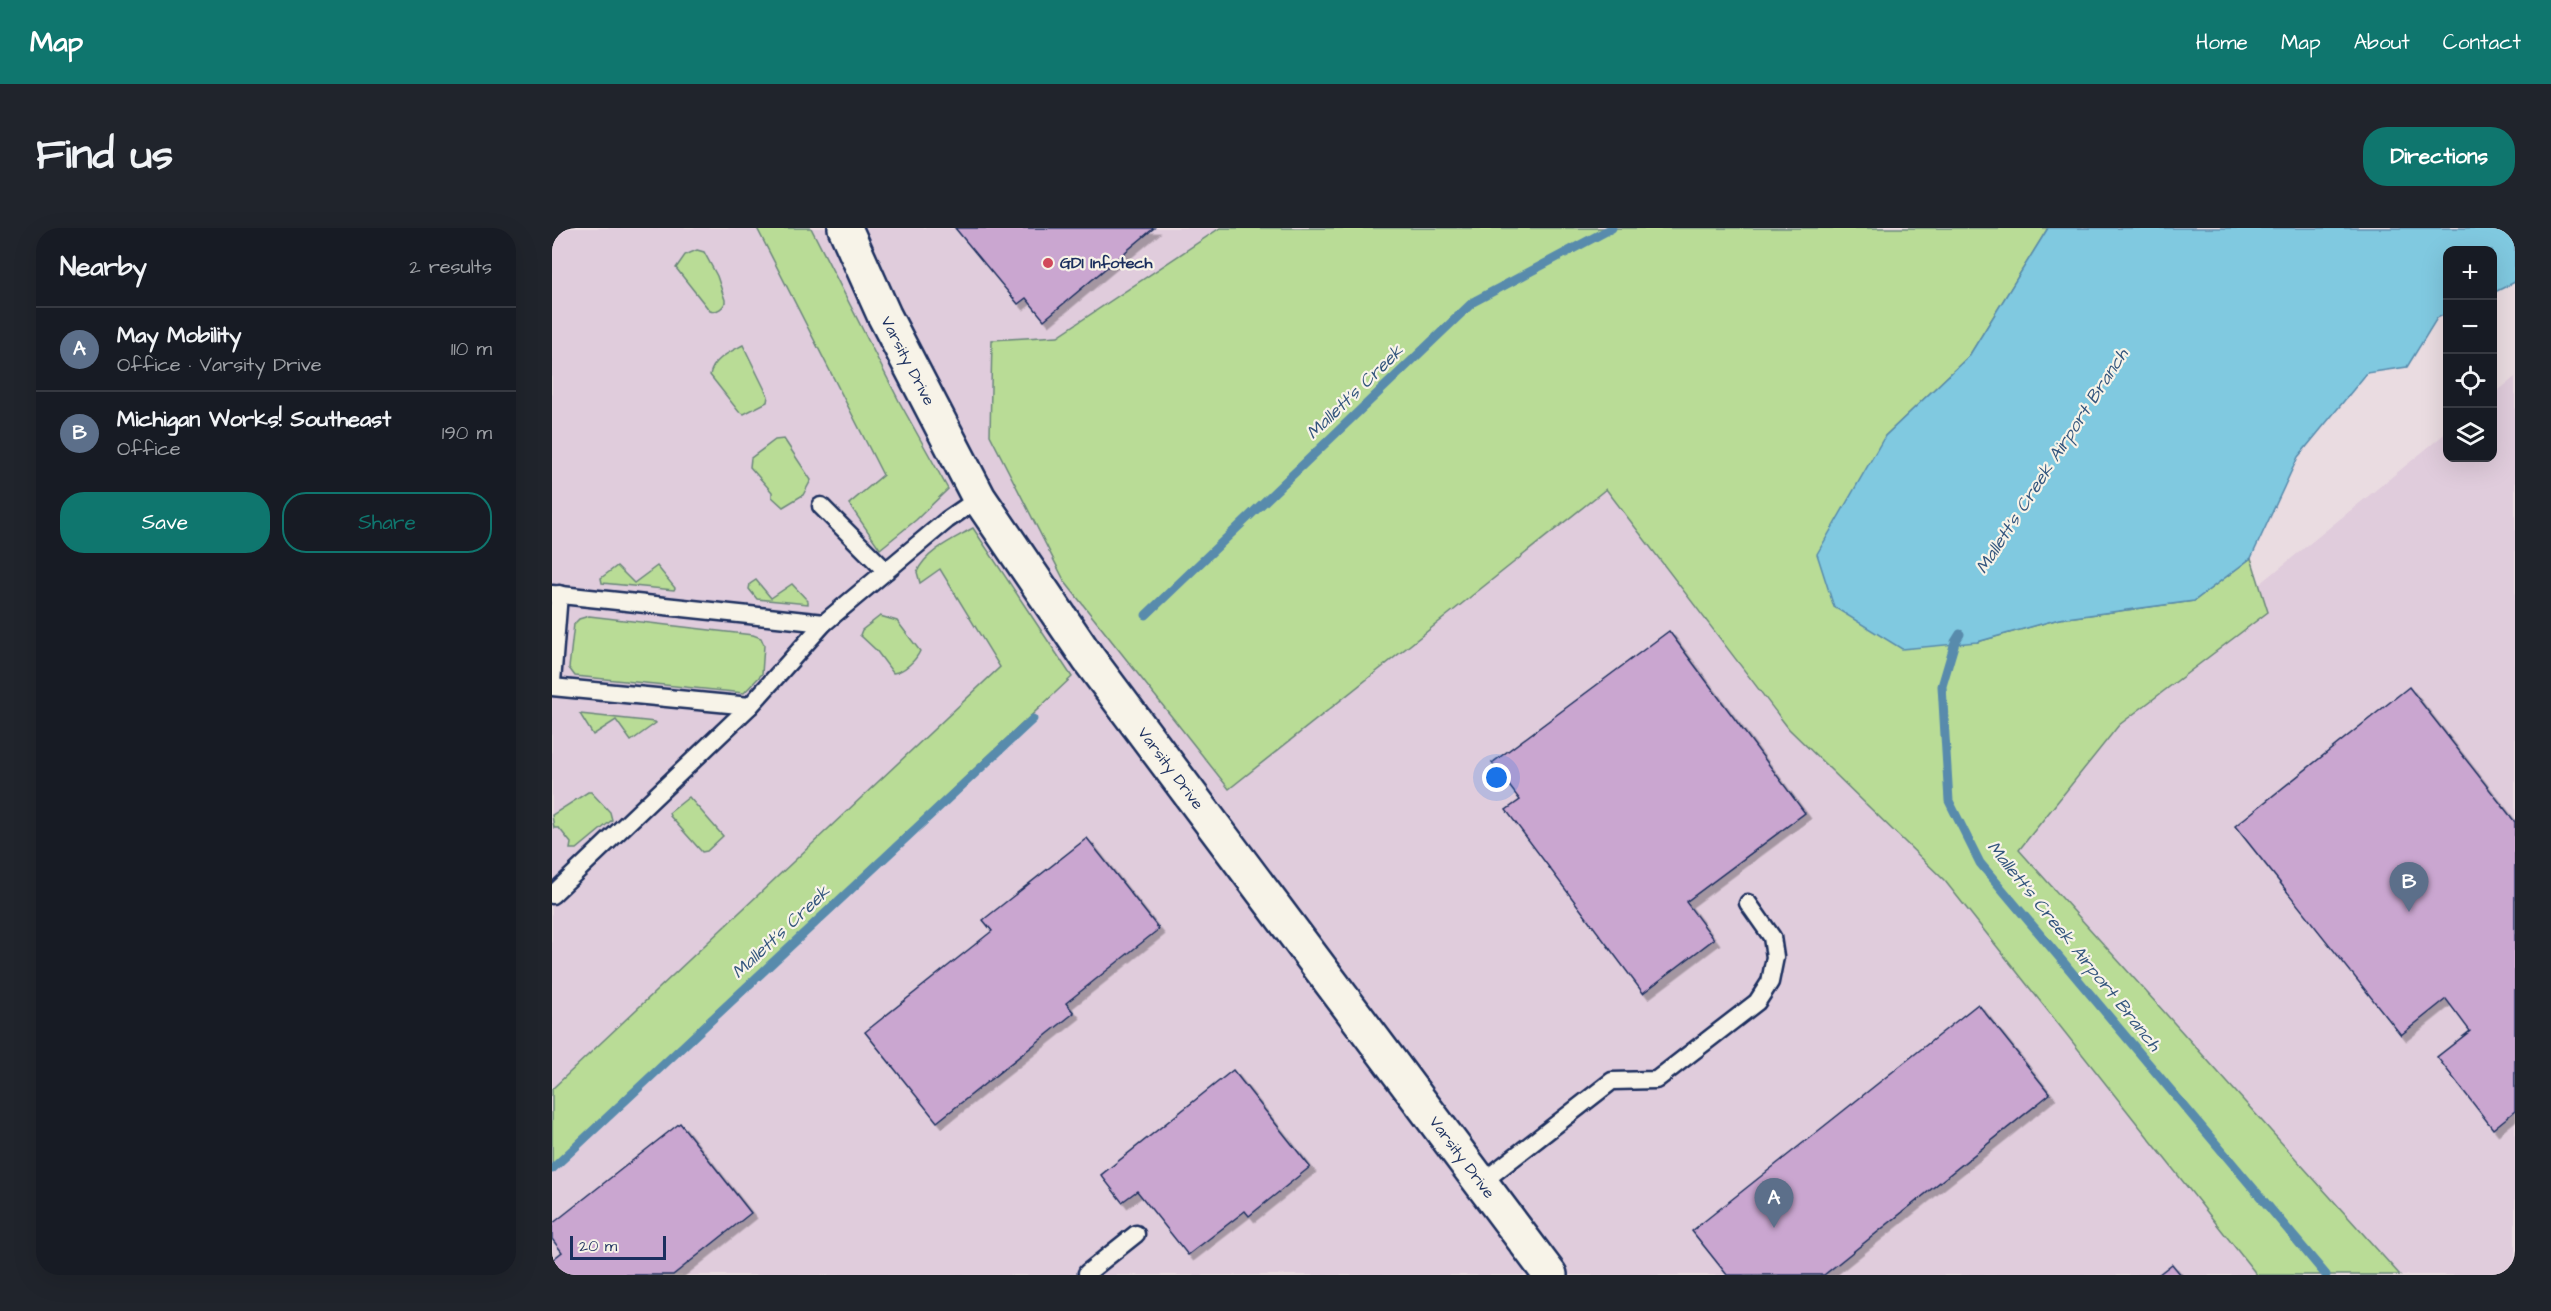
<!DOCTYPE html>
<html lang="en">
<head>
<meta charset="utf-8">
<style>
	:root { --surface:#171b24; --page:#20242c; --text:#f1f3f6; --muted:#9ea1a6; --line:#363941; --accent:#0f766e }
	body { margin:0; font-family:"Architects Daughter",sans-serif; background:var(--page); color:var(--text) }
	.controls { position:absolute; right:18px; top:18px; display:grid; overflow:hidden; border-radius:12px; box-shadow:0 6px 24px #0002 }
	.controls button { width:54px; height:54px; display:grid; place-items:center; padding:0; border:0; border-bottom:2px solid var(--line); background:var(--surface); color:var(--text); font:30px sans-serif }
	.scale { position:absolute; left:18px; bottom:15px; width:96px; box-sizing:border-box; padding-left:6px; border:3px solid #1b2f5e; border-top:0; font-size:16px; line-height:21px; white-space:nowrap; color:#1b2f5e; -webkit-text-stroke:4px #f7f3e8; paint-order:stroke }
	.you { position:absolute; left:945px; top:550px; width:21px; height:21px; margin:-15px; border:4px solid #fff; border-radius:50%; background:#1a73e8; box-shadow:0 0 0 9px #1a73e833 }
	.badge { display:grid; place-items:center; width:39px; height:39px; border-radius:50%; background:var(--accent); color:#fff; font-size:20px; font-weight:700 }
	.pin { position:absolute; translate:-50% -50px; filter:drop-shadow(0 2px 3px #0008) }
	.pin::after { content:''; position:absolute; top:32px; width:21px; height:18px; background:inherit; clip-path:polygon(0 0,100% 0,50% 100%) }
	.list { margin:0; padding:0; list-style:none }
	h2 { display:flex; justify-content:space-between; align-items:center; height:78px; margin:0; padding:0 24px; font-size:26px }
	h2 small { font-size:20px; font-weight:400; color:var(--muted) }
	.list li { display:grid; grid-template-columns:39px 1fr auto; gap:18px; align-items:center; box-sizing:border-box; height:84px; padding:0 24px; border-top:2px solid var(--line) }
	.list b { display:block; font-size:22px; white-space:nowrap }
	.list p { margin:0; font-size:20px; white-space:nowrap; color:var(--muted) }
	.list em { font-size:20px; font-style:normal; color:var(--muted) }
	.actions { display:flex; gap:12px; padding:18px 24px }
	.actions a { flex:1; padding:14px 0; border:2px solid var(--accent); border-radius:24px; text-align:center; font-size:21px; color:var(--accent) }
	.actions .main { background:var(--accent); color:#fff }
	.icon { flex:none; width:33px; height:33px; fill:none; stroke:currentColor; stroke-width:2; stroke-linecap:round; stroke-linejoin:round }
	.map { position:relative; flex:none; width:1963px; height:1047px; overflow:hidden; border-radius:24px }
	header { display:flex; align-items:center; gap:36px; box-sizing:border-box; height:84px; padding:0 30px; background:var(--accent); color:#fff }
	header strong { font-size:28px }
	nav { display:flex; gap:33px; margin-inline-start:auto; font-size:21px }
	.intro { display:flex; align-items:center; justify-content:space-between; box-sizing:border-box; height:144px; padding:0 36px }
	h1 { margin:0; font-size:42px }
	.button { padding:15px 27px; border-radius:24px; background:var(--accent); color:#fff; font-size:21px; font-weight:700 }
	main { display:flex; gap:36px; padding:0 36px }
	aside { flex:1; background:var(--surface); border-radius:24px; box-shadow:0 6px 24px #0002 }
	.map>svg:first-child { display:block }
	.built { fill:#e0ccdc }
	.green { fill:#b9dc96; stroke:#6a867a; stroke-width:1.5 }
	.water { fill:#80c9e0; stroke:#588bac; stroke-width:1.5 }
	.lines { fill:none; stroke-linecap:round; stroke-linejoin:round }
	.stream { stroke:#588bac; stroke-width:9 }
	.building { fill:#caa6d0; stroke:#1b2f5e; stroke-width:1.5; filter:url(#shadow) }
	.lane-casing { stroke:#1b2f5e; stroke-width:21 }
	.street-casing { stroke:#1b2f5e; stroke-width:38 }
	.lane { stroke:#f7f3e8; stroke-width:16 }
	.street { stroke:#f7f3e8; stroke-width:33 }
	.poi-dot { fill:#d1495b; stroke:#f7f3e8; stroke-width:2 }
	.labels { text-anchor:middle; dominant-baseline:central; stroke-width:4.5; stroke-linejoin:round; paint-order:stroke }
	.poi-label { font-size:16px; font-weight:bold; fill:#1b2f5e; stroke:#f7f3e8; text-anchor:start }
	.street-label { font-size:16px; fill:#1b2f5e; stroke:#f7f3e8 }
	.water-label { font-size:18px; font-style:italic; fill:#34567e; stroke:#f7f3e8 }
</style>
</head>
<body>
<header>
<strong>Map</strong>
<nav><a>Home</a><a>Map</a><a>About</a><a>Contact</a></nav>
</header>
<div class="intro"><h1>Find us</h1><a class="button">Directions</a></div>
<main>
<aside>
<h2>Nearby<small>2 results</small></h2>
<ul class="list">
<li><span class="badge" style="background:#5c6f8a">A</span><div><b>May Mobility</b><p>Office · Varsity Drive</p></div><em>110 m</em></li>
<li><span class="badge" style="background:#5c6f8a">B</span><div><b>Michigan Works! Southeast</b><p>Office</p></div><em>190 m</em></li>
</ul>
<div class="actions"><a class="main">Save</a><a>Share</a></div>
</aside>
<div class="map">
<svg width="1963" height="1047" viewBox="0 0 1963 1047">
	<defs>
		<filter id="shadow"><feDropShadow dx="5.5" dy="5.5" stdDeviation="0" flood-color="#0004"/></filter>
	</defs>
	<rect width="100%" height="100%" fill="#eadce1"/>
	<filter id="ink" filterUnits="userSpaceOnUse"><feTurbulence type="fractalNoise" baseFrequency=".0167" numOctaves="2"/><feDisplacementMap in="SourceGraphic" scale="12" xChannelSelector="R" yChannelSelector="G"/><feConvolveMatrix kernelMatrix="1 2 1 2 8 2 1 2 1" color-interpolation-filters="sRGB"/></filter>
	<g filter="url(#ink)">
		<polygon class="built" points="0,0 910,0 1387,617 1895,204 1896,230 1940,230 1941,167 1963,149 1963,1047 0,1047"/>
		<g class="green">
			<polygon points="205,0 259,0 348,175 396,261 364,292 328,321 297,276 331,247"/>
			<polygon points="668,0 1496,0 1417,128 1333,208 1425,414 1507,391 1642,373 1699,330 1716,384 1567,497 1467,622 1848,1047 1705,1047 1393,653 1237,501 1054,261 677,561 513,354 438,207 440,112 506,108"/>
			<path d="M145 22 152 24 165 48 173 72C174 79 164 85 158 83L124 40 133 27Z"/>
			<path d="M191 117 216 168 215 174 192 186 187 184 158 147C161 131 178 124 191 117Z"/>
			<polygon points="232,211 259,252 251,267 231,279 220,269 220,264 198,239 199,230 223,212"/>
			<path d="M421 300 520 449 0 939V861L448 439 388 341 368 355 365 344C374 323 402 311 421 300Z"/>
			<polygon points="65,338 82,355 105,338 123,360 122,362 50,355 49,350"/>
			<polygon points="204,352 219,370 240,356 256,373 256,376 205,371 197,361 198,356"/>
			<polygon points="37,388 201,407 209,410 212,417 210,446 192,465 23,448 17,440 22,396 27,391"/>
			<path d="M328 388 345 393 368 423C364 432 352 444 341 445L324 422 308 407 310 402Z"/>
			<polygon points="28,486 103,494 104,495 79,513 64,492 41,507"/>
			<polygon points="36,564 39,564 58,584 60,592 25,621 18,621 19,615 7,600 2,600 0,587"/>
			<polygon points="137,569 171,608 155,623 150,624 118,588 117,585"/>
		</g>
		<polygon class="water" points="1496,0 1963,0 1963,54 1941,65 1940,22 1896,22 1895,85 1885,90 1855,139 1815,145 1746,229 1699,330 1642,373 1507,391 1425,414 1350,421 1282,379 1265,326 1333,208 1417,128"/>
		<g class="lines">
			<g class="stream">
				<polyline points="594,387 921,74 1060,0"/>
				<polyline points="1408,406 1403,414 1390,458 1397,573 1428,635 1774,1047"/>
				<polyline points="0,941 481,491"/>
			</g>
		</g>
		<g class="building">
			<polygon points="403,0 602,0 492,92 474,70 466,76"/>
			<polygon points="1117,403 1253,585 1134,674 1162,711 1091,765 954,582 968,572 940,535"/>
			<polygon points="1857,459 1963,594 1963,883 1941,901 1885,829 1918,803 1894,771 1849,807 1683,598"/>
			<polygon points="535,610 607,701 514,775 522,785 385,894 313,804 440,703 431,692"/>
			<polygon points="1426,776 1498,866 1272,1047 1175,1047 1140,1003"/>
			<polygon points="681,842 758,939 697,988 693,983 636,1027 585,963 570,974 549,947"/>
			<polygon points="128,895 199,985 121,1047 0,1047 0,1032 10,1024 0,1011 0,996"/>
			<polygon points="1620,1036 1629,1047 1606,1047"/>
		</g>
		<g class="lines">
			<g class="lane-casing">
				<g id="lane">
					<polyline points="269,278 334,343"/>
					<polyline points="0,366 272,395 395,292 427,270"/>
					<polyline points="0,454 7,366"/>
					<polyline points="0,459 198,478 0,667"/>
					<polyline points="198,478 272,395"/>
					<polyline points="929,955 1060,853 1104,852 1205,774 1218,754 1223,729 1220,709 1196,675"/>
					<polyline points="536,1047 535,1045 584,1006"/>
				</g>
			</g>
			<g class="street-casing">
				<g id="street">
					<path id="s1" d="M293 0 332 87 427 270 536 430 998 1047"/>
				</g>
			</g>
			<use href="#lane" class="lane"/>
			<use href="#street" class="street"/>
		</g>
	</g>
	<circle class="poi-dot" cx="496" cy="35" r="6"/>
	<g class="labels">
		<g class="poi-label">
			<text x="508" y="35">GDI Infotech</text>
		</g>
		<g class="street-label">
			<text stroke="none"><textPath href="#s1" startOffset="147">Varsity Drive</textPath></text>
			<text stroke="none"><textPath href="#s1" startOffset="633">Varsity Drive</textPath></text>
			<text stroke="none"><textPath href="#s1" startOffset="1119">Varsity Drive</textPath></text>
		</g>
		<g class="water-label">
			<text transform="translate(803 164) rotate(-44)">Mallett's Creek</text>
			<text transform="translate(1500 233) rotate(-57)">Mallett's Creek Airport Branch</text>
			<text transform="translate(229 704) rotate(-43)">Mallett's Creek</text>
			<text transform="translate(1522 718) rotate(51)">Mallett's Creek Airport Branch</text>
		</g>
	</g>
</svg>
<div class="controls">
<button>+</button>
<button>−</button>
<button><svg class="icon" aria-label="locate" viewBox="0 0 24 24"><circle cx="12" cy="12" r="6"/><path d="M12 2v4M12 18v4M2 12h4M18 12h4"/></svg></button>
<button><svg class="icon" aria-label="layers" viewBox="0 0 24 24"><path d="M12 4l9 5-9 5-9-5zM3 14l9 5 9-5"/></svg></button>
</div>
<div class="scale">20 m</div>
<div class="you"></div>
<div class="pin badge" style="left:1222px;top:1000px;background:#5c6f8a">A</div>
<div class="pin badge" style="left:1857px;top:684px;background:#5c6f8a">B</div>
</div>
</main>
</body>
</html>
